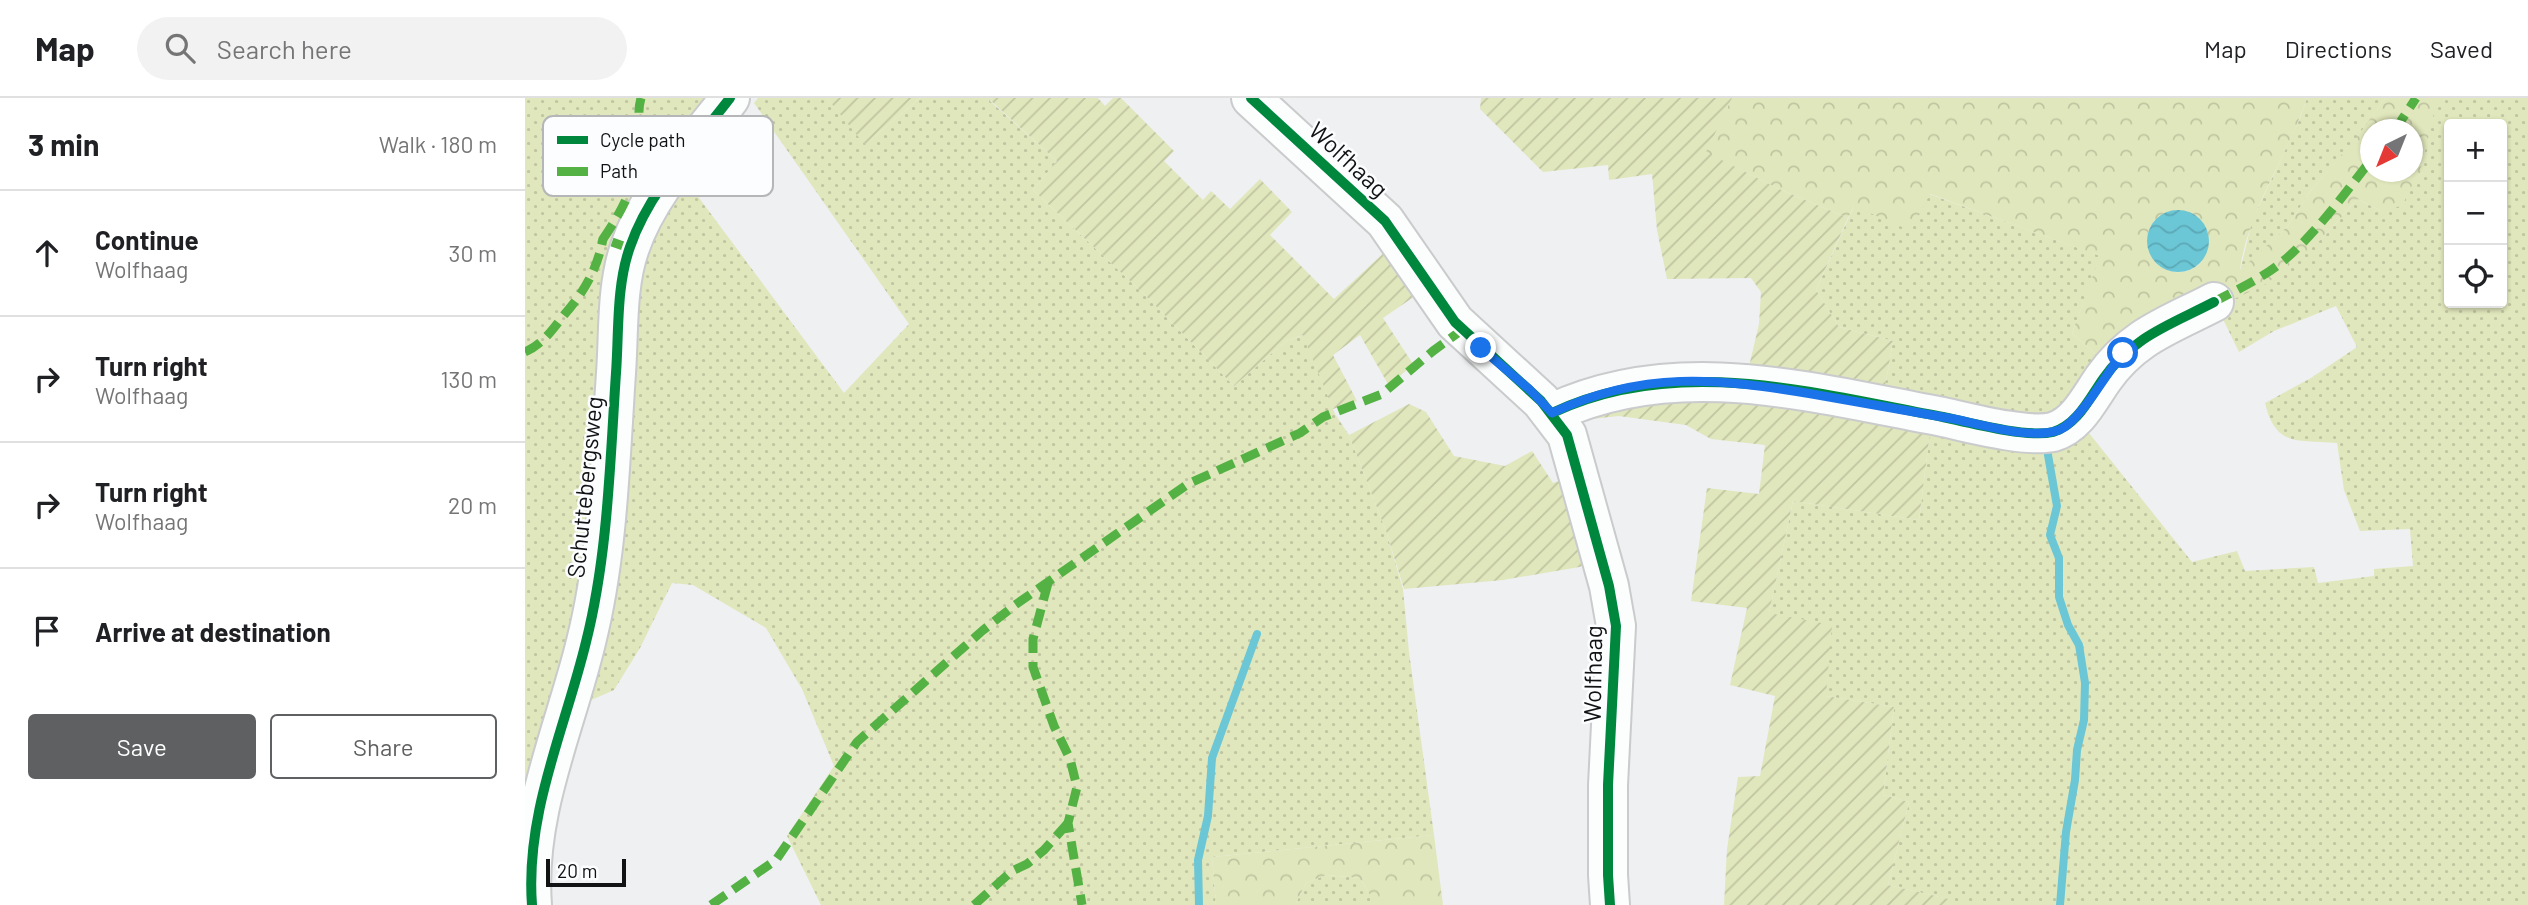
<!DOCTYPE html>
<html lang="en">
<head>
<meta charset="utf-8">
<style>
	:root { --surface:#fff; --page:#f2f2f2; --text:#202124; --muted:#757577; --line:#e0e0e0; --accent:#5e6061 }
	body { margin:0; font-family:Barlow,sans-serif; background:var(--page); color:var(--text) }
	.controls { position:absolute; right:21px; top:21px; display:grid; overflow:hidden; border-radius:7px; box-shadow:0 2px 5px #0004 }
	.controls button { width:63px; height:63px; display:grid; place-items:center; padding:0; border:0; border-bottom:2px solid var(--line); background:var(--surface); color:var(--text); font:35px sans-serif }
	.compass { position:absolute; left:1835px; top:21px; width:63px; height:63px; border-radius:50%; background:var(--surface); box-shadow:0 2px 5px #0004; rotate:223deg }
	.scale { position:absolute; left:21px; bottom:18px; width:80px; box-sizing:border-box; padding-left:7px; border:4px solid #111213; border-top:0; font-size:19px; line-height:24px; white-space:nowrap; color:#111213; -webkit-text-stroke:5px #fbfdff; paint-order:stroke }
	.stop { position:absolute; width:21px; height:21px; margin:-16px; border:5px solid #1a73e8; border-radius:50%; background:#fff }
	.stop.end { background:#1a73e8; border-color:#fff; box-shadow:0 2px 7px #0008 }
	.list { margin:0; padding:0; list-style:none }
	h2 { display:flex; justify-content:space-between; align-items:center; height:91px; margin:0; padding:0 28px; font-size:30px }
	h2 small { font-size:23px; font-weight:400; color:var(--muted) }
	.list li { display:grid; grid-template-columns:46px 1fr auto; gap:21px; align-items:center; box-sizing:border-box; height:126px; padding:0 28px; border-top:2px solid var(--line) }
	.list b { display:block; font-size:26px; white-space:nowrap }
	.list p { margin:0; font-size:23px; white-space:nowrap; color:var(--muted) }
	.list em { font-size:23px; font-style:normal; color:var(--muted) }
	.actions { display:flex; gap:14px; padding:21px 28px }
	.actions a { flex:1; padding:16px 0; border:2px solid var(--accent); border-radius:7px; text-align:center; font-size:24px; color:var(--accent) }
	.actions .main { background:var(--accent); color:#fff }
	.icon { flex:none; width:38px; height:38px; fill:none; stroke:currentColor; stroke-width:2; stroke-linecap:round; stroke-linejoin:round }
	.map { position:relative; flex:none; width:2003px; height:807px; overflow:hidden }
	header { display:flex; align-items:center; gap:42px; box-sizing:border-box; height:98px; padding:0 35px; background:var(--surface); border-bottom:2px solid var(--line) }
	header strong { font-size:33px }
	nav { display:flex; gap:38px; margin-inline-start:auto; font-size:24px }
	.search { width:490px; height:63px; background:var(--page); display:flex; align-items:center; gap:18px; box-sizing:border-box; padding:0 24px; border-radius:38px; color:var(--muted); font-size:26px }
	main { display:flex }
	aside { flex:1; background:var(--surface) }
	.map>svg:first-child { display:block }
	.grass { fill:url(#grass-dots); fill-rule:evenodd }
	.forest { fill:url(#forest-crowns); fill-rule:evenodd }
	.garden { fill:url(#garden-furrows) }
	.water { fill:url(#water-waves) }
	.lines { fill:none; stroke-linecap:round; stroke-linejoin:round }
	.stream { stroke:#6bc6d5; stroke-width:8 }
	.minor-casing { stroke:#c9cbcc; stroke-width:42 }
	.minor { stroke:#fcfdfd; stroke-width:38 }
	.quiet { stroke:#54b144; stroke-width:9; stroke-dasharray:18 9; stroke-linecap:butt }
	.cycleway-casing { stroke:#fbfdff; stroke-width:15 }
	.cycleway { stroke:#00873e; stroke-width:10 }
	.route { stroke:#1a73e8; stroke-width:9 }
	.labels { text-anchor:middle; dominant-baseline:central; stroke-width:5; stroke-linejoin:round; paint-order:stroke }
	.street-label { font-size:24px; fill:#111213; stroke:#fbfdff }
	.key { fill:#fbfdff; stroke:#b5b6b8; stroke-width:2 }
	.key-label { font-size:19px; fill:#111213 }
</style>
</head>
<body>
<header>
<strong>Map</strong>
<div class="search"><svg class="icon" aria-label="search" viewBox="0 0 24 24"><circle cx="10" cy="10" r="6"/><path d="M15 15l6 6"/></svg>Search here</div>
<nav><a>Map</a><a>Directions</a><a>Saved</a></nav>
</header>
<main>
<aside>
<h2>3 min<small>Walk · 180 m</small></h2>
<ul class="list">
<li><svg class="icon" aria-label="ahead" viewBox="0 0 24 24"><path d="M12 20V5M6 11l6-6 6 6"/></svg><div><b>Continue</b><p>Wolfhaag</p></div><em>30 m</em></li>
<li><svg class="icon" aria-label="right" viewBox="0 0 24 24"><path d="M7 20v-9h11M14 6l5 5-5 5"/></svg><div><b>Turn right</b><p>Wolfhaag</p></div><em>130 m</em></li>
<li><svg class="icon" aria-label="right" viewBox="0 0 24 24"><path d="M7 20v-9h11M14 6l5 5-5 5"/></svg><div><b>Turn right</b><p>Wolfhaag</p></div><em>20 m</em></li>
<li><svg class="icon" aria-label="arrive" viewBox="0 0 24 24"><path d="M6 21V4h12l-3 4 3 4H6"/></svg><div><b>Arrive at destination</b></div></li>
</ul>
<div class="actions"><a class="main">Save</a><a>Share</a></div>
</aside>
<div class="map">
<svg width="2003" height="807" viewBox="0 0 2003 807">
	<defs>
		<pattern id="grass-dots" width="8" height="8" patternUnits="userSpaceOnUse" patternTransform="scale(1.75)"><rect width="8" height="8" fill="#e1e7bc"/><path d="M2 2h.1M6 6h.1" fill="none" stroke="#c0c5a1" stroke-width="1.8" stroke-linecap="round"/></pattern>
		<pattern id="forest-crowns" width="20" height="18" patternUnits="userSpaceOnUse" patternTransform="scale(1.75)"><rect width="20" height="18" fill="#e1e7bc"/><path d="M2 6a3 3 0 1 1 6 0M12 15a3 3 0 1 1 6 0" fill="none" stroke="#c0c5a1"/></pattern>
		<pattern id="garden-furrows" width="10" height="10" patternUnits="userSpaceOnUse" patternTransform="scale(1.75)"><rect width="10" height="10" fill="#e1e7bc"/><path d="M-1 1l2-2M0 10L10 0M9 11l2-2" fill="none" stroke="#c0c5a1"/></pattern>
		<pattern id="water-waves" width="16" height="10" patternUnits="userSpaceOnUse" patternTransform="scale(1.75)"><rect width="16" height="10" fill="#6bc6d5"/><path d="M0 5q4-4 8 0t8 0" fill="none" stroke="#5ca9b6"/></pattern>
	</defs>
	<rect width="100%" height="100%" fill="#eef0f2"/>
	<g class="grass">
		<polygon points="0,0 184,0 139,62 70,376 53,504 0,700"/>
		<polygon points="233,0 302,0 341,46 395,0 467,0 465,3 532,63 508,92 620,197 709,288 761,243 779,237 810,316 824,337 861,433 878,491 884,554 909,737 687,759 691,807 296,807 262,738 309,668 277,591 241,530 168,487 147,485 115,550 89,592 64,603 113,187 123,140 160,81 319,295 384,226 229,5"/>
		<polygon points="1782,0 1860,0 1833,39 1787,91 1762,129 1715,173 1727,123 1775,20"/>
		<path d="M1910 0H2003V807H1422L1423 801 1363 787 1384 704 1358 697 1369 609 1301 598 1244 515 1268 403 1394 422 1406 326 1556 325 1667 464 1712 453 1720 473 1789 469 1793 485 1849 478V471L1888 468 1885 431 1835 433 1819 392 1812 345C1772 341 1751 350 1740 305L1786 280 1832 249 1811 208 1749 233 1714 254 1693 211 1799 139 1832 101 1855 112 1897 67ZM1924 26H1977V205H1924Z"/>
		<polygon points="1404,96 1576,158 1547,235 1578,263 1546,307 1509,326 1359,295 1368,243 1314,229 1291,192 1329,108"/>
		<polygon points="801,777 835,780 845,797 845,807 770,807 781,785"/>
	</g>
	<g class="forest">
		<path d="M1207 0H1782C1763 58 1723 111 1715 172L1762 129 1787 91 1832 39 1860 0H1910L1911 6 1897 67 1877 108 1855 112 1832 101 1799 139 1741 186 1578 263 1547 235 1575 158 1405 96 1386 133 1329 108 1323 120 1252 90 1180 54ZM1846 32H1888V74H1846ZM1654 112 1672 119 1683 135C1681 143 1681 155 1677 162 1675 167 1669 170 1664 172 1627 187 1598 120 1654 112Z"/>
		<polygon points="909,737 918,807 845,807 845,797 835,780 801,777 781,785 770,807 691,807 687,759"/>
	</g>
	<g class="garden">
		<polygon points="302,0 395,0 340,47"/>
		<polygon points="467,0 573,0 580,8 588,0 596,0 649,53 639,63 678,102 686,93 705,111 735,81 767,114 745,137 809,201 864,150 893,196 858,220 888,266 864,288 835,237 808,257 832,303 808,311 778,237 761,243 709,288 620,197 508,92 532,63 465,2"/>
		<polygon points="956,0 1207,0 1181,54 1252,90 1323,120 1291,192 1314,229 1368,243 1359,295 1222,277 1234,226 1236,194 1226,180 1142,181 1132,132 1127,76 1084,82 1083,67 1018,74 955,11"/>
		<polygon points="1165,288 1406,326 1394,422 1268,403 1244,515 1307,527 1301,598 1369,609 1358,697 1384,704 1363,787 1424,801 1422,807 1199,807 1202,751 1213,679 1235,678 1250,598 1205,587 1222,510 1166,503 1182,390 1234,396 1240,347 1186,341 1161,327 1094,318 1066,321 1061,309"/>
		<polygon points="884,306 901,314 929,358 980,368 1007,353 1028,385 1042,380 1066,467 978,482 879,491 861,433 824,337"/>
	</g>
	<circle class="water" cx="1653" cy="143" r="31"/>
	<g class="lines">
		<g class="stream">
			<polyline points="1523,357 1532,408 1525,437 1534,460 1534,499 1543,527 1554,547 1560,585 1559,622 1552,652 1550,682 1541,734 1535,807"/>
			<polyline points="674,807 673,762 683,718 687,660 732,536"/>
		</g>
		<g class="minor-casing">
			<g id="minor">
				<polyline points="726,0 860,123 930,224 1016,303 1042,337 1084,488 1091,528 1083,687 1083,777 1085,807"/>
				<path d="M1027 315C1152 256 1288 295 1418 319 1445 325 1502 340 1528 334 1552 327 1564 301 1578 281 1608 238 1645 227 1689 204"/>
				<path d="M7 807C0 715 40 631 61 544 83 457 85 364 91 275 94 235 91 188 105 149 124 93 170 46 205 0"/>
			</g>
		</g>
		<use href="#minor" class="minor"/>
		<g class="quiet">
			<polyline points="1870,32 1891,0"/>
			<path d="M104 150 78 141C101 107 114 80 115 38 115 24 112 14 116 0"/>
			<path d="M1689 204C1715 190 1742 178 1764 158 1795 130 1820 95 1846 62"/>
			<path d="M0 254C18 246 27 232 39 217 59 194 72 172 78 141"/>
			<polyline points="523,485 508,541 508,569 529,628 545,661 552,689 543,725 557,807"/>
			<polyline points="186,807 251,762 332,644 457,533 490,507 663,386 775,335 798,319 857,296 908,253 937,232"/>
			<polyline points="449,807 487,773 502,766 519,752 543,725"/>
		</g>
		<g class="cycleway-casing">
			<g id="cycleway">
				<polyline points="726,0 860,123 930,224 1016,303 1042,337 1084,488 1091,528 1083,687 1083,777 1085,807"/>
				<path d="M1027 315C1152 256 1288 295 1418 319 1445 325 1502 340 1528 334 1552 327 1564 301 1578 281 1608 238 1645 227 1689 204"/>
				<path d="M7 807C0 715 40 631 61 544 83 457 85 364 91 275 94 235 91 188 105 149 124 93 170 46 205 0"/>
			</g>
		</g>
		<use href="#cycleway" class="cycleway"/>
	</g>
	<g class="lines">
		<path class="route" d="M956 250 1005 292 1027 315C1118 272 1192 280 1287 296 1335 304 1382 313 1429 321 1457 327 1507 342 1534 332 1555 324 1582 274 1598 255"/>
	</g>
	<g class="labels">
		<g class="street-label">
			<text transform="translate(824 61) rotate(43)">Wolfhaag</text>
			<text transform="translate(59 389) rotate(-84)">Schuttebergsweg</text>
			<text transform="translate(1067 576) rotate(-89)">Wolfhaag</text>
		</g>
	</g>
	<rect x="18" y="18" width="230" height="80" rx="10" class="key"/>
	<rect x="32" y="38" width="31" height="8" fill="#00873e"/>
	<rect x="32" y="69" width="31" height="9" fill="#54b144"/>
	<g class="key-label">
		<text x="75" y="49">Cycle path</text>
		<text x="75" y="80">Path</text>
	</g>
</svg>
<div class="controls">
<button>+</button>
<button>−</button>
<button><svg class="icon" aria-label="locate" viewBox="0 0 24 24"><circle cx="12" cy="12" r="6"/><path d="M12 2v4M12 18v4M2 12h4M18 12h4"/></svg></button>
</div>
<svg class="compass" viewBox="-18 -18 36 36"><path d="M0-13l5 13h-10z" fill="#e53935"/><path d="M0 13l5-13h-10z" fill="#757577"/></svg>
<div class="scale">20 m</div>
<div class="stop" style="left:1598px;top:255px"></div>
<div class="stop end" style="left:956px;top:250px"></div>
</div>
</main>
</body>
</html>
